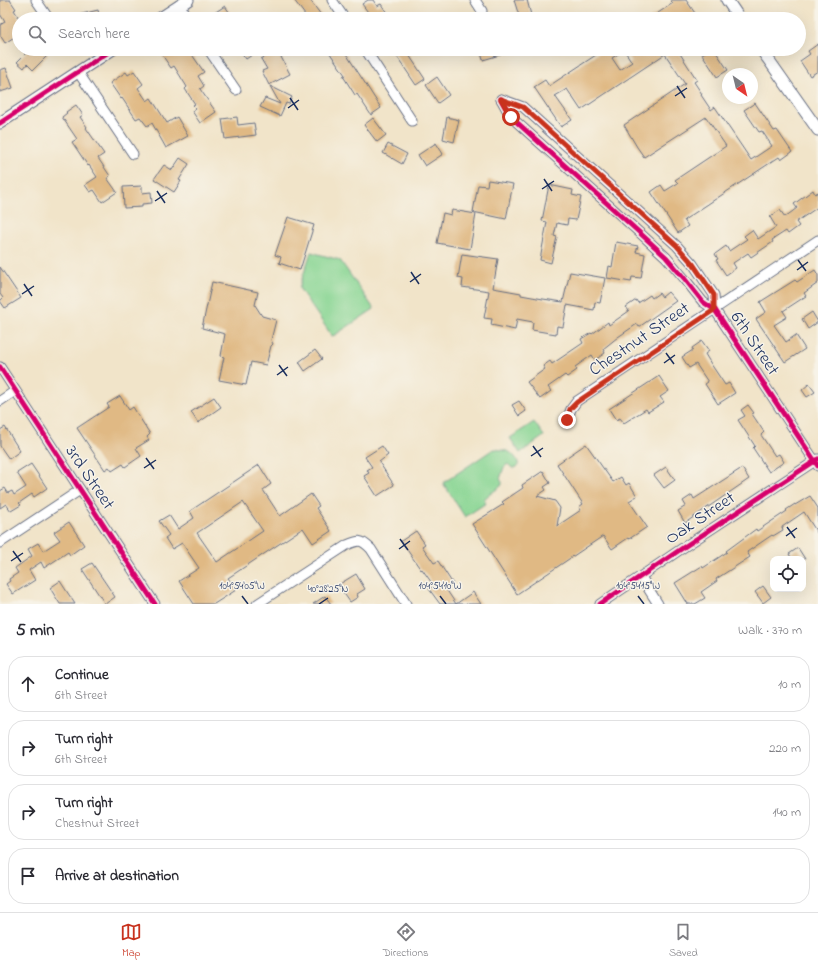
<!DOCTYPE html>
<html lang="en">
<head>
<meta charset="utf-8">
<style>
	:root { --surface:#fff; --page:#f2f2f3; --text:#2b2b33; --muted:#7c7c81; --line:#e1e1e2; --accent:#c8321e }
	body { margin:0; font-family:"Indie Flower",sans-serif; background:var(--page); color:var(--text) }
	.controls { position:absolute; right:12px; bottom:12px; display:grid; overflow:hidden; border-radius:8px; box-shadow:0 4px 16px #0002 }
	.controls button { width:36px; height:36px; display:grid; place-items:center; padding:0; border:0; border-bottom:1px solid var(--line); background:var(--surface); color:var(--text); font:20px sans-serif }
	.compass { position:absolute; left:722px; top:68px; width:36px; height:36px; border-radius:50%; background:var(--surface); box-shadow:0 4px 16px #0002; rotate:145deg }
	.stop { position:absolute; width:12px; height:12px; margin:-9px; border:3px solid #c8321e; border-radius:50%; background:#fff }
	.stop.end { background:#c8321e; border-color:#fff; box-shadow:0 1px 4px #0008 }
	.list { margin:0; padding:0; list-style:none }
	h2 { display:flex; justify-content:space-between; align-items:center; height:52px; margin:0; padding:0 16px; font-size:17px }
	h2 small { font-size:13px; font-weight:400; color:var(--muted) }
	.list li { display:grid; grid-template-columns:26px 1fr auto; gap:12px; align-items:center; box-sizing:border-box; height:56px; margin:0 8px 8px; padding:0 8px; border:1px solid var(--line); border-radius:16px }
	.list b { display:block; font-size:15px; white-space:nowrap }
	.list p { margin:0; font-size:13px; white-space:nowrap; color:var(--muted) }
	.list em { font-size:13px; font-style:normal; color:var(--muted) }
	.icon { flex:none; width:22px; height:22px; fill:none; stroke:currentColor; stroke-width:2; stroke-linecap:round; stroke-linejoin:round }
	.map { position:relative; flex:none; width:818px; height:604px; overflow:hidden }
	.search { position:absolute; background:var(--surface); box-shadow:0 4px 16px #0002; left:12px; right:12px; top:12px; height:44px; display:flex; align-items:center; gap:10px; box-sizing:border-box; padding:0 14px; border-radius:22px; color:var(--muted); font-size:15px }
	.sheet { height:308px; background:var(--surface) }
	nav { display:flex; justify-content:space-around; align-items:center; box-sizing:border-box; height:56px; border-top:1px solid var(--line); background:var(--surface); font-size:11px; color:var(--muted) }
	nav a { display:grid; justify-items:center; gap:2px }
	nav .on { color:var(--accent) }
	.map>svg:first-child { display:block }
	.green { fill:#88d593; stroke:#528278 }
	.building { fill:#e0b984; fill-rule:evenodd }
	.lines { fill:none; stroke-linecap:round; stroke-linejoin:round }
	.minor-casing { stroke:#666e83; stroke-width:11 }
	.tertiary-casing { stroke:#666e83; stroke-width:13 }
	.minor { stroke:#fff; stroke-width:9 }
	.tertiary { stroke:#fff; stroke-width:11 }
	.cycleway-casing { stroke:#f7f3e8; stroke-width:8 }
	.cycleway { stroke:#d6006c; stroke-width:5 }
	.route { stroke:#c8321e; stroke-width:5 }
	.ticks { fill:none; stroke:#1b2f5e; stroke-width:1.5 }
	.labels { text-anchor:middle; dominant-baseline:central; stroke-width:3; stroke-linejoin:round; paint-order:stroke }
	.street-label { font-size:18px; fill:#1b2f5e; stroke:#f7f3e8 }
	.ticks-label { font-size:10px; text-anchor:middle; fill:#1b2f5e; stroke:#f7f3e8; stroke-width:3; stroke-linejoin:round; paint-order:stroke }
</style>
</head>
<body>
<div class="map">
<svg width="818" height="604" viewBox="0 0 818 604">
	<rect width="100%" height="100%" fill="#f7f3e8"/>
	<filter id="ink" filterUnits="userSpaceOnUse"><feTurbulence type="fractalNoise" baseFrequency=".025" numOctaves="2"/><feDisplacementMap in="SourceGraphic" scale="8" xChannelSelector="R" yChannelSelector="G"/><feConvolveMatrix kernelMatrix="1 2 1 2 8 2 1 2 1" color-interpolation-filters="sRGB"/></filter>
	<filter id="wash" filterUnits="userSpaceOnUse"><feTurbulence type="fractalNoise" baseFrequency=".012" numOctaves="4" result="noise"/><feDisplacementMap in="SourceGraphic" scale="16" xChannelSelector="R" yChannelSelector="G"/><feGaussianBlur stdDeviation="0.9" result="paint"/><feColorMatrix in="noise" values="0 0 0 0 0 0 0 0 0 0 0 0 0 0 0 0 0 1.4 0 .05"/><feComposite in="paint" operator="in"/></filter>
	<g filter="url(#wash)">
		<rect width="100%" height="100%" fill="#f1e4c9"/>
		<g class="green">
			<polygon points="311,252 340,260 374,309 335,335 332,336 299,288"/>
			<polygon points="534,422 544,436 520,453 510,438"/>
			<path d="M495 449C500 450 507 450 511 453 516 457 524 468 512 468L508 464 504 467 500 479C502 482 503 483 501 486L486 497 484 500 486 503 465 517 443 483 492 450Z"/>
		</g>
		<g id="blocks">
			<g class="building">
				<polygon points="0,0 10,0 16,9 14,10 19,18 19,34 5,43 0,35 0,25 5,22 0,14"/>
				<polygon points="294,0 310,0 324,19 308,19"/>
				<polygon points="368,0 373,0 377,6 381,4 391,19 373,19 362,4"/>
				<polygon points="514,0 527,0 531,15 520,19"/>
				<polygon points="670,0 686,0 699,19 649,19 673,3"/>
				<polygon points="225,6 234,19 205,19"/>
				<polygon points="98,10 100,19 75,19 74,16"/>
				<polygon points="818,44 818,71 810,76 800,61 810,54 808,51"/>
				<polygon points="30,49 33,52 37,49 41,49 48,55 33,70 27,64 24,68 17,62"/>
				<polygon points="158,49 188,49 204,72 198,76 204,86 200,89 216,112 200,123 192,111 196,108 193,105 195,104 185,89 187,87 174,66 171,68"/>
				<polygon points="239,49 261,49 246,59"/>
				<polygon points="280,49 283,55 281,57 290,74 269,85 262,71 267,69 261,59"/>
				<polygon points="327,49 343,49 381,108 371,115 357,94 355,95 343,76 345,75"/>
				<polygon points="392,49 405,49 425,79 416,85"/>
				<polygon points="480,49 513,49 513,51 483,60"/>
				<path d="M605 49H677L697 80 694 82 702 94 701 95 711 110 715 107 751 160 772 146 762 131 759 132 744 110 755 103 774 131 777 130 792 152 781 160 779 157 684 220 688 226 678 233 651 192 661 185 665 191 678 183 675 180 726 146 706 117 644 157 637 147 624 125 685 84 665 54 581 110 567 89 555 96 572 120 561 127 534 87 545 80 549 86ZM624 50 632 62 620 70 612 58Z"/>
				<polygon points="710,49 714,49 728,70 717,77 702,54"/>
				<polygon points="6,68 13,88 0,92 0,70"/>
				<polygon points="134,71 143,84 138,88 147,101 151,98 167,123 177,117 188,136 166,148 152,123 147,126 140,117 136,119 122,98 121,99 110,83 126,72 128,75"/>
				<polygon points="437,77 449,95 438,103 426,85"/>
				<polygon points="270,86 292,97 289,104 286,103 280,116 260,107 265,98 280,104"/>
				<polygon points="76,105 83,115 80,117 87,127 86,128 104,154 98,158 110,176 107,178 117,192 102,202 94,190 90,192 85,185 97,177 89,165 88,166 72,142 77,139 62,117 67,113 66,112"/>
				<polygon points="237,117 238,125 254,123 256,135 225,139 222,119"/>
				<polygon points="447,117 459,120 454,142 443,139"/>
				<polygon points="373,118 386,135 377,142 364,125"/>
				<polygon points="436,143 443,154 425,166 418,155"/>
				<polygon points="388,144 407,154 402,164 383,153"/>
				<polygon points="180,158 189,164 179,180 181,181 174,192 154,179 164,165 172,170"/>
				<polygon points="488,180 513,184 506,219 473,212 478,185 487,186"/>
				<polygon points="549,185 573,190 572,195 581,197 576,220 568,219 567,225 557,223 554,236 557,237 551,263 540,260 547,222 542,221"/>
				<polygon points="142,186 142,193 151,192 152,203 142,204 142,207 124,208 123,187"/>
				<polygon points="813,190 815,194 818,192 818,207 796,222 799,226 788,234 786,231 772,240 773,242 751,257 748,253 733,263 736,268 726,275 716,260 718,259 715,254 726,246 729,251 747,239 744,236 752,230 758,239 776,227 770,217 780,210 785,217 797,208 794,204"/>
				<polygon points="452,210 476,214 470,249 437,243 443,213 451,215"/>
				<polygon points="288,217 314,225 300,270 279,263 281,257 275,255"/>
				<polygon points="616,242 638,246 636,252 645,254 641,278 632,277 631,282 607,278 609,266 612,267"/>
				<polygon points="462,254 498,259 493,288 521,293 521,295 543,299 563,302 570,272 605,278 600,303 595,302 594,310 567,305 563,327 557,326 556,334 532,330 533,322 517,319 515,330 491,325 492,319 484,318 489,291 462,287 463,279 458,278"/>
				<polygon points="0,267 21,298 5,308 0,301 3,298 0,294"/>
				<polygon points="815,270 818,275 818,283 804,293 806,296 783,311 787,317 774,325 786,342 796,335 805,349 785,362 756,319 766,312 760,302 795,280 797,282"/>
				<polygon points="212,282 258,292 255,305 262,316 276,320 271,340 273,344 271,346 266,365 251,362 246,385 219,380 224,357 221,356 225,334 202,328"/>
				<polygon points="668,292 676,301 639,327 637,324 618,337 603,349 605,353 595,360 592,355 575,367 577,370 567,377 565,375 548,387 551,391 540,399 527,382 545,369 543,366 550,361 552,364 583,343 581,339 591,333 592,334 608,322 609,325 629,311 626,307 636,300 638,303 650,295 652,298 659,293 662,297"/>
				<polygon points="812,312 818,322 808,329 802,319"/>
				<polygon points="702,341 709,351 705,354 711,364 725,385 729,383 735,393 718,404 705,384 708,382 696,364 689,368 682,357 693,350 692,348"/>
				<polygon points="315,350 322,359 305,371 299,362"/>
				<polygon points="659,376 669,391 660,397 664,402 648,412 646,409 624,423 620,418 616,420 609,409"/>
				<polygon points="809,384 815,392 807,397 802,390"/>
				<polygon points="120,396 129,410 133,407 150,434 147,437 149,440 136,448 141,456 125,467 123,464 112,471 109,467 105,470 77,428 109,407 107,404"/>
				<polygon points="214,397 221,407 198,423 191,412"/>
				<polygon points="519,401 526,411 519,416 512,405"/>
				<polygon points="748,405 754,413 752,414 764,432 761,435 775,456 779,454 784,462 769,472 753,448 755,446 738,420 745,416 741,410"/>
				<polygon points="5,427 20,451 9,459 0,446 0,430"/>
				<polygon points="586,444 613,482 621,477 626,485 629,483 637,496 629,501 647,527 629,539 628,538 612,549 603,536 517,594 472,524 504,504 502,502 523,488 522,485 543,471 550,483 544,487 546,490 537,496 555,501 560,508 557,526 581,510 579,507 583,504 557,464"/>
				<polygon points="382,446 388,455 379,462 394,485 377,496 364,476 369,473 367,470 372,467 365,457"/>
				<polygon points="31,464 47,488 34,497 32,494 19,503 21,505 11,511 6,504 0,508 0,491 5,488 8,493 12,491 14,495 26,487 17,473"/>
				<path d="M259 465 271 484 263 490 280 516 311 494 319 506 316 508 331 531 313 543 303 528 228 578 236 590 214 604H194L179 581 199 568 182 543 172 549 165 538 169 535 159 521 169 515 178 529 194 518 190 511ZM243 502 263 531 217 562 197 533Z"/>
				<polygon points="666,467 675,480 664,488 654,475"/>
				<polygon points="742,468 749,479 685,523 678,511 686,506 683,501 692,495 694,499"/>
				<polygon points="810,496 818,508 818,534 804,512 782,527 783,530 773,536 772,535 747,552 750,557 716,579 717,581 701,592 705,598 695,604 688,604 675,583 702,566 703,568 727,552 726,551 756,529 757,531 787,511 786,510 795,504 795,505"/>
				<polygon points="69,522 84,545 70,555 68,552 44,568 41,562 29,570 35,580 13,594 6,584 10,581 9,579 18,573 15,568 32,556 28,549 38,543 43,551 60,540 54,532"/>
				<polygon points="416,531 425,544 422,546 434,563 438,561 453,584 446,589 456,604 473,592 481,604 440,604 429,589 434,586 422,569 421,570 401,541"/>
				<polygon points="798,548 805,559 792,559 789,554"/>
				<polygon points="92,563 115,597 105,604 82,569"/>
				<polygon points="356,574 365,589 357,594 358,597 350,602 338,585"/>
				<polygon points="60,581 75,604 60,604 50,588"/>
				<polygon points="763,586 771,597 763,603 755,592"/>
				<polygon points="325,596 331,604 313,604"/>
			</g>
		</g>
	</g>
	<g filter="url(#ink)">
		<use href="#blocks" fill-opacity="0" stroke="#666e83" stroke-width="1"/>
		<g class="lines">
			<g class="minor-casing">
				<g id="minor">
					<polyline points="36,0 49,19"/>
					<polyline points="332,0 345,19"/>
					<polyline points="475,0 482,11"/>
					<polyline points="179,5 188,19"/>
					<polyline points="208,49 236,90"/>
					<polyline points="365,49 412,121"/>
					<polyline points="78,72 133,154"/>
					<polyline points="501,99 511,117 641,234 666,257 684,278 703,302 715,310 818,466"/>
					<polyline points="501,99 523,107 677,246 693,264 714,295 715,310"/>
					<polyline points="0,367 155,604"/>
					<polyline points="0,401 15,391"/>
					<polyline points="567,420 571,409 577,401 818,240"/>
					<polyline points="0,543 80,490"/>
					<polyline points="641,577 658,604"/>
					<path d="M257 604 347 545C359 540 361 539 371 549L406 604"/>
					<polyline points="600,604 687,545 818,459"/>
				</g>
			</g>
			<g class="tertiary-casing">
				<g id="tertiary">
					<polyline points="727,0 740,19"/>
					<polyline points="159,19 188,0"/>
					<polyline points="761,49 818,130"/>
					<polyline points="0,123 113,49"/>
				</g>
			</g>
			<use href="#minor" class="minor"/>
			<use href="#tertiary" class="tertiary"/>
			<g class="cycleway-casing">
				<g id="cycleway">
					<polyline points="501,99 511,117 641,234 666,257 684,278 703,302 715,310 818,466"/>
					<polyline points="0,123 113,49"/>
					<polyline points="0,367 155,604"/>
					<polyline points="600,604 687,545 818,459"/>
				</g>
			</g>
			<use href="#cycleway" class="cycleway"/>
		</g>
	</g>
	<g class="lines" filter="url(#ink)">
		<polyline class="route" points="511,117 501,99 523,107 677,246 693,264 714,295 714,310 577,402 570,409 567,420"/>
	</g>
	<path class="ticks" d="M677 86 685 98M675 96 687 88M290 98 298 110M288 108 299 100M544 179 552 191M542 189 554 181M157 191 165 203M155 201 167 193M798 260 806 271M797 270 808 262M411 272 419 284M410 282 421 274M24 284 32 296M22 294 34 286M666 353 674 364M664 363 675 355M279 365 287 376M277 375 288 367M533 446 541 457M531 456 543 448M146 458 154 469M144 468 156 460M787 527 795 538M786 536 797 528M400 539 408 550M399 549 410 541M13 551 21 562M11 561 23 553M242 596 248 604M440 596 446 604M638 596 644 604M319 604 328 598"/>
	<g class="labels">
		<g class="street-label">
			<text transform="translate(640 340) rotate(-34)">Chestnut Street</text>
			<text transform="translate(754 344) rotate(56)">6th Street</text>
			<text transform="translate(89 478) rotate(56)">3rd Street</text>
			<text transform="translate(701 519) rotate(-34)">Oak Street</text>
		</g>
	</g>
	<g class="ticks-label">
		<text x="242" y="589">104°54'05"W</text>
		<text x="440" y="589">104°54'10"W</text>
		<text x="638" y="589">104°54'15"W</text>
		<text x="328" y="592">40°28'25"N</text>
	</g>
</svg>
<div class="controls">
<button><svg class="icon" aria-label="locate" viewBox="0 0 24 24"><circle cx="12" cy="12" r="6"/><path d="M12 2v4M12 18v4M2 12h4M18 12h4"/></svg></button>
</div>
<svg class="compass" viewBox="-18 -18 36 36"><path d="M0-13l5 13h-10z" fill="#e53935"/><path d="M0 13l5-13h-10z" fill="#7c7c81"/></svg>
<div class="stop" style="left:511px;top:117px"></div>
<div class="stop end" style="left:567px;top:420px"></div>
<div class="search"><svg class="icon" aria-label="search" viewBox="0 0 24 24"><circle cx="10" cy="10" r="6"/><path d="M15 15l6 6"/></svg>Search here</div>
</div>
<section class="sheet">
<h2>5 min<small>Walk · 370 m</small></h2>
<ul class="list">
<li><svg class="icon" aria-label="ahead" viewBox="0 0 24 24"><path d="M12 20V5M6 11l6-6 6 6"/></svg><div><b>Continue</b><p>6th Street</p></div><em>10 m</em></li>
<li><svg class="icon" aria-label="right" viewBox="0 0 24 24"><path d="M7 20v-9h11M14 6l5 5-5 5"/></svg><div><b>Turn right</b><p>6th Street</p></div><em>220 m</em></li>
<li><svg class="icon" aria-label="right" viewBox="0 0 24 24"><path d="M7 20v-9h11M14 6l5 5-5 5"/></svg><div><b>Turn right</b><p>Chestnut Street</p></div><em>140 m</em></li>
<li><svg class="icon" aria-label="arrive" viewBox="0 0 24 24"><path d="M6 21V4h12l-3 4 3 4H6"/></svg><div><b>Arrive at destination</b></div></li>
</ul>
</section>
<nav>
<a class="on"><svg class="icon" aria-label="map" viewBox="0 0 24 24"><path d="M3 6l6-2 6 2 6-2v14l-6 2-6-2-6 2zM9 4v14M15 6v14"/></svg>Map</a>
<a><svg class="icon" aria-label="directions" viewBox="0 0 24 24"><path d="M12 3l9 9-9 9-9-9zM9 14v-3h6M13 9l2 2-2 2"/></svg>Directions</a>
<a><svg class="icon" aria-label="saved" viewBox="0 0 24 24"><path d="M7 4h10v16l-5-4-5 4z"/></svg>Saved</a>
</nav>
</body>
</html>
